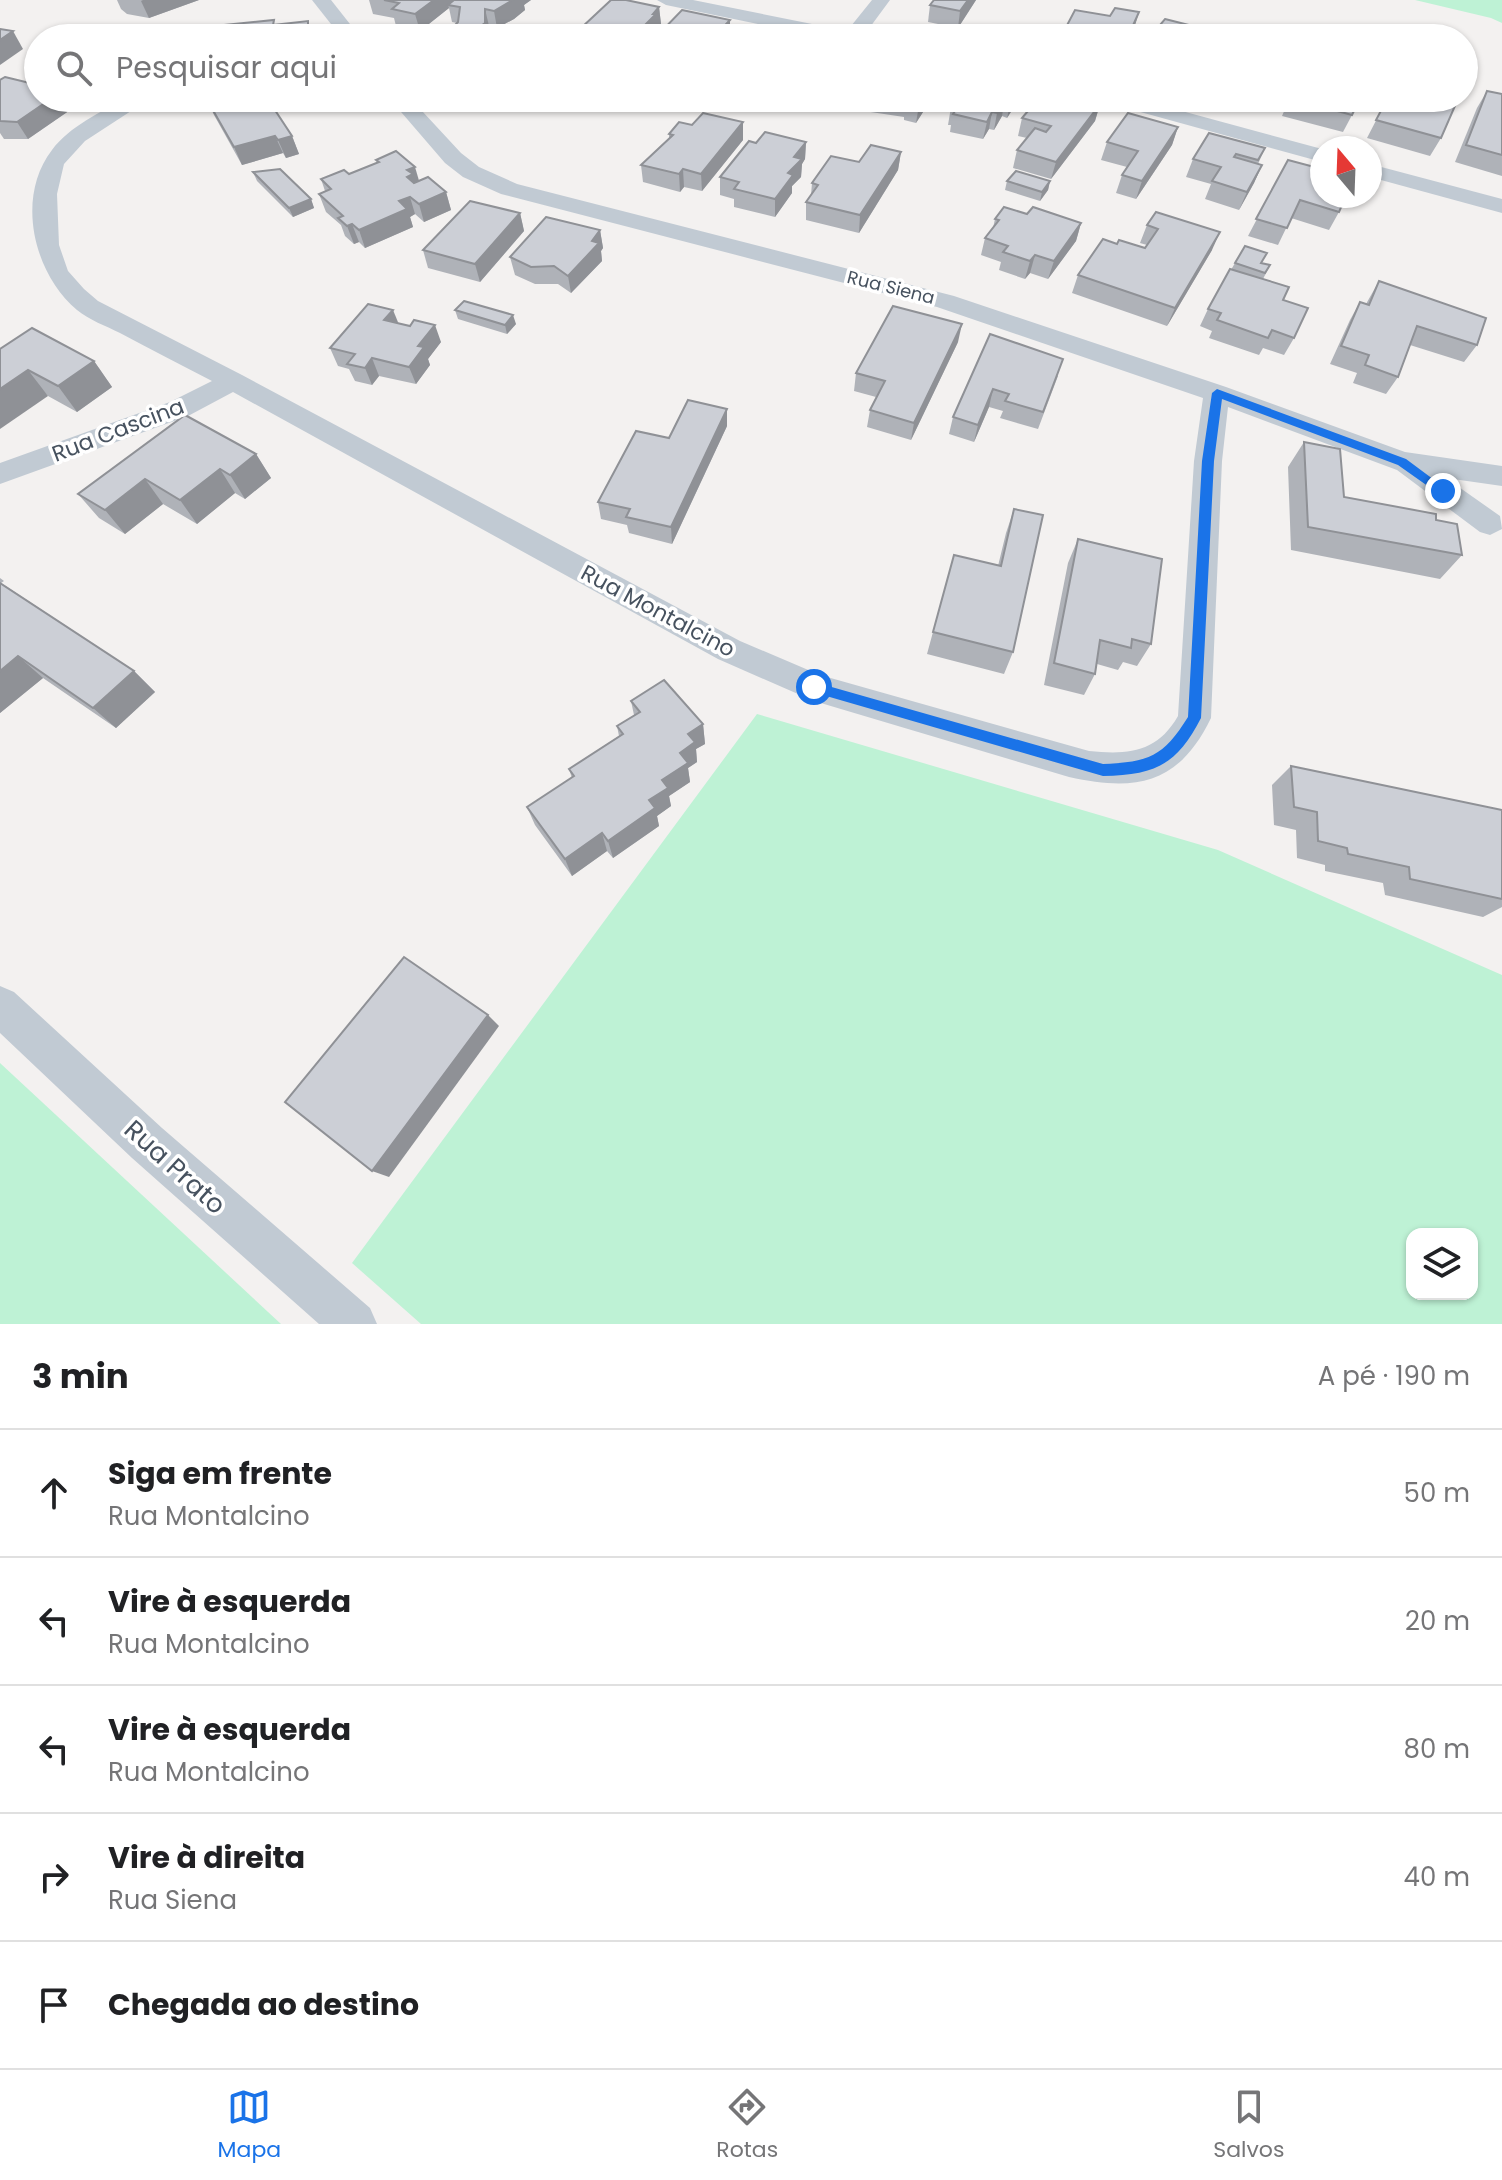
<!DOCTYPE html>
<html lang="pt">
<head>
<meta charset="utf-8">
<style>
	:root { --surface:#fff; --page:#f6f6f6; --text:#202124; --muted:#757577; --line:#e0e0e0; --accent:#1a73e8 }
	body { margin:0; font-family:Poppins,sans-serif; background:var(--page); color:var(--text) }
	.controls { position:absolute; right:24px; bottom:24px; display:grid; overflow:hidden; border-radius:16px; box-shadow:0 2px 6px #0004 }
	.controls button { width:72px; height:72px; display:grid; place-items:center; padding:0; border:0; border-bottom:2px solid var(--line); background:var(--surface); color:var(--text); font:40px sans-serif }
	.compass { position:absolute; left:1310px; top:136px; width:72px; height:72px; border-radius:50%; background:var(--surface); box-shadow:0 2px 6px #0004; rotate:341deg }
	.stop { position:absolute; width:24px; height:24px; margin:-18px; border:6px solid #1a73e8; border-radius:50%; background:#fff }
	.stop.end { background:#1a73e8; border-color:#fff; box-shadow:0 2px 8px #0008 }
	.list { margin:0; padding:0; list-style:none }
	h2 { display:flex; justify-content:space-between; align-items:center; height:104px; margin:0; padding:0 32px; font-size:34px }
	h2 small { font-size:26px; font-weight:400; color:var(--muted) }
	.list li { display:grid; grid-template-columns:52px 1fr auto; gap:24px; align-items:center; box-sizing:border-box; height:128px; padding:0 32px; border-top:2px solid var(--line) }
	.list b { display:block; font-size:30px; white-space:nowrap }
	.list p { margin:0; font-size:26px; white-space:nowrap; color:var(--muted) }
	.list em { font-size:26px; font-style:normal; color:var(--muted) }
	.icon { flex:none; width:44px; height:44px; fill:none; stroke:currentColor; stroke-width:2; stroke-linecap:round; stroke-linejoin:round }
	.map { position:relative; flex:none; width:1502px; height:1324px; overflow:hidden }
	.search { position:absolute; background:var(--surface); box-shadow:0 2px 6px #0004; left:24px; right:24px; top:24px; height:88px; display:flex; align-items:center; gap:20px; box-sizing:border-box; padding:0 28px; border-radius:44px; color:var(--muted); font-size:30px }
	.sheet { height:744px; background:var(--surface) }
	nav { display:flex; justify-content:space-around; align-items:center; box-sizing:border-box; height:112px; border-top:2px solid var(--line); background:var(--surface); font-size:22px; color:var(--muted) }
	nav a { display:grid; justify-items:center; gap:4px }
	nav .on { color:var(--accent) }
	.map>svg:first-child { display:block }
	.green { fill:#bef2d5; fill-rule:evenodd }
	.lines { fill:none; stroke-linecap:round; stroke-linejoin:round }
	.minor { fill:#c1cad3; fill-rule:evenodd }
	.wall { fill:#afb2b8 }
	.shaded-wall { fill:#8f9196 }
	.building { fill:#cccfd6; stroke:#8f9196; stroke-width:2 }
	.route { fill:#1a73e8 }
	.labels { text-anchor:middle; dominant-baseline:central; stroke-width:7; stroke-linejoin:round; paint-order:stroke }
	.far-street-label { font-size:18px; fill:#47525f; stroke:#fff }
	.street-label { font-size:22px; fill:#47525f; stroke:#fff }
	.near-street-label { font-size:26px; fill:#47525f; stroke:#fff }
</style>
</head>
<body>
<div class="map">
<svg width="1502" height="1324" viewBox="0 0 1502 1324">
	<rect width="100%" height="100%" fill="#f3f1f0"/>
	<g class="green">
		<polygon points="1415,0 1502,0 1502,23 1491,18"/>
		<path d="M757 714 1218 850 1502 975V1324H421L352 1263ZM1472 1234V1294H1412V1234Z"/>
		<polygon points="0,1063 281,1324 0,1324"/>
	</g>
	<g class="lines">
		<g class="minor">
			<polygon points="312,0 331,0 361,38 342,38"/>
			<polygon points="657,0 693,0 847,31 872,0 890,0 862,38 825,38 666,5"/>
			<path d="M126 98H151L85 141 64 164 57 194 59 245 68 271 84 289 98 301 242 375 740 641 820 675 1089 751C1127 755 1157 753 1178 716L1194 461 1203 398 937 307 501 194 463 177 445 163 389 98H410L461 153 479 167 517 184 954 296 1226 387 1405 452 1502 466V486L1446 478 1500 516 1502 529 1490 535 1480 532 1397 470 1228 407 1222 461 1211 718C1179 784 1137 792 1069 777L814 701 718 659 233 392 188 416 0 484V463L170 402 212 381C181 365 150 349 120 333 106 326 89 320 77 310 34 274 15 198 52 150 70 126 101 112 126 98Z"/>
			<polygon points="1101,98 1134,98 1322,149 1322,162 1104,102"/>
			<polygon points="1370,164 1502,199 1502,213 1370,177"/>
			<polygon points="0,986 14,992 162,1128 370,1308 377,1324 319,1324 132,1158 0,1033"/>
		</g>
	</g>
	<g class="wall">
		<polygon points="117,0 199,0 149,18 127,14 121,9"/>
		<polygon points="369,0 531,0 524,5 525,10 514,19 497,28 489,26 488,38 456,38 454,26 457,23 452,22 449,8 420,31 396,26 394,18 373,14"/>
		<polygon points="934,0 976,0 958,28 928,22 930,5"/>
		<polygon points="659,7 661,24 657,28 657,31 650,38 581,38 580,29"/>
		<polygon points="1134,29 1130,38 1063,38 1064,31"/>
		<polygon points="0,80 73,108 28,139 4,139 0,133"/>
		<polygon points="1487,91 1502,94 1502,176 1455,162 1477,108"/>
		<polygon points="206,98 292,136 299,154 286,158 283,153 242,165 214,115"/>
		<polygon points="473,98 515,98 500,112 481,108"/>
		<polygon points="781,98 808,98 797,112 781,108"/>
		<polygon points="818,98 845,98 839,105 818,100"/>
		<polygon points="865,98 932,98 916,123 904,120 904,117 864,111"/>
		<polygon points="955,98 1020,98 1007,118 1002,116 994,130 989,129 983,139 950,132 951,125 948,125 951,107 954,102"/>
		<polygon points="1216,98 1275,98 1266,112"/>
		<polygon points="1290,98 1361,98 1343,132 1282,116"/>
		<polygon points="1398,98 1422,101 1423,98 1456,98 1441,138 1430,156 1367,138 1383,107 1392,109"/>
		<polygon points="1046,100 1100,104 1095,121 1051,179 1013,168 1017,150 1027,138 1018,136 1022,118"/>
		<polygon points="743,122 743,140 702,191 684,187 680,192 643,182 641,165 669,139 669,134 692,125"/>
		<polygon points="1178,127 1172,145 1136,199 1116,193 1122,175 1127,167 1101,160 1107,142"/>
		<polygon points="806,142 805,159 802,164 801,177 792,186 792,193 775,217 734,207 734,199 720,195 720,177 756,143"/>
		<polygon points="1265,148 1258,164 1262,165 1254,183 1239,210 1205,199 1211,184 1186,177 1193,159"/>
		<polygon points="901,152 898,170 859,233 806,220 806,202 811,195 812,183 859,162"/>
		<polygon points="376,160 419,181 446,192 451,210 424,222 415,214 410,217 413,227 365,248 359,242 354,244 345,236 341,225 326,212 319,194 325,191 321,179 349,174 377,163"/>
		<polygon points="1288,160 1339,212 1329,230 1291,218 1278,245 1248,236"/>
		<polygon points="253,172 311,199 314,208 293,217 257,181"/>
		<polygon points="1007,181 1050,181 1048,190 1040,201 1005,190"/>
		<polygon points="1156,212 1212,250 1167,326 1072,293 1078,275 1117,244 1145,248 1147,245 1140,243 1147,225"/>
		<polygon points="520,213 524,231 480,282 428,268 423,250"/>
		<polygon points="1027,214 1081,223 1076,241 1048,279 1030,273 1025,279 999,270 1001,262 981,255 985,238 993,228 995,219"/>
		<polygon points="600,230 603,248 601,251 602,261 571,293 558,284 535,284 515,275 510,257"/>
		<polygon points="1245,246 1262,263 1270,265 1263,279 1283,300 1294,338 1284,355 1263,348 1259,355 1209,338 1212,331 1200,326 1208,309"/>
		<polygon points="1379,281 1477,345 1464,362 1410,345 1398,377 1386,394 1353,383 1357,373 1330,364 1350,320 1360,302 1366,304"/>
		<polygon points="455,310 516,324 507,334 458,319"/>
		<polygon points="398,324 441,342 428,359 430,365 416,384 379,376 372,385 355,381 349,369 338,366 330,348"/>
		<polygon points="990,334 1058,376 1038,429 1000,418 1003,411 989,407 974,442 949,434 953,417"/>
		<polygon points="958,342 911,440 867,427 870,410 876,397 854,391 856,373"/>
		<polygon points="0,349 94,361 112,387 77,412 48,396"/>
		<polygon points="727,426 672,544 629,533 627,525 601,519 598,502 669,438"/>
		<polygon points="1304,442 1344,497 1436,520 1462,555 1440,579 1291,550 1288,467"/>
		<polygon points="256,454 271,478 245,499 235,493 197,524 163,504 125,534 99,518 78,494"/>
		<polygon points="1014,509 1013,652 1004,674 927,654 954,555 998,566 1006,533"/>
		<polygon points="1078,539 1151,644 1137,666 1123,662 1118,670 1097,664 1095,674 1084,695 1044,685 1068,563"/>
		<polygon points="0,578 4,581 1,583 134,671 155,692 116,728 43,678 0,713"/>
		<polygon points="631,701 703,724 705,744 696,749 697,762 688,768 690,782 669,796 671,806 657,816 659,826 613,858 607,851 572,876 535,825 527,807 572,778 569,769 619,736 617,726 634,715"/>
		<polygon points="1291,766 1502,810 1502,907 1483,917 1385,895 1383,883 1325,871 1325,865 1297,858 1296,830 1274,825 1272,785"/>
	</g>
	<g class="shaded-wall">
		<polygon points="143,0 199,0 149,18 141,1"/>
		<polygon points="434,0 459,0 448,5 449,8 420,31 415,14"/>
		<polygon points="513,0 531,0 524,5 525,10 514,19 497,28 494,11"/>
		<polygon points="968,0 976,0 958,28 960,11"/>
		<polygon points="659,7 661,24 657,28 657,31 650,38 639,38 639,31"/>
		<polygon points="485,9 489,26 488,38 477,38 475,30"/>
		<polygon points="1139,12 1134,29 1130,38 1129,38"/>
		<polygon points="730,20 730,38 713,38"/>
		<polygon points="308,21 314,38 293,38"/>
		<polygon points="630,29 631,38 621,38"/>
		<polygon points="13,31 23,49 0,65 0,40"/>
		<polygon points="52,98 67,98 73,108 28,139 17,122"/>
		<polygon points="497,98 515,98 500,112"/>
		<polygon points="798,98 808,98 797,112"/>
		<polygon points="924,98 932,98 916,123 919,105"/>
		<polygon points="1012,98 1020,98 1007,118 1011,100"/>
		<polygon points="1005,99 1002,116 994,130 997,113"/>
		<polygon points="1100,104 1095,121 1051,179 1056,162"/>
		<polygon points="992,112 989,129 983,139 987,122"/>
		<polygon points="743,122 743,140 702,191 701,174"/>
		<polygon points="1178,127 1172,145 1136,199 1142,181"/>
		<polygon points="275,136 283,153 242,165 234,147"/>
		<polygon points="292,136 299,154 286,158 278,140"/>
		<polygon points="806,142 805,159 802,164 801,177 792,186 792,193 775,217 775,199 794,157"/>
		<polygon points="901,152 898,170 859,233 860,215"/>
		<polygon points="1262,165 1254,183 1239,210 1247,192"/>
		<polygon points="415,167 420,184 417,186 407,177 407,170"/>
		<polygon points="683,169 684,187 680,192 679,174"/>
		<polygon points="1050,181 1048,190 1040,201 1042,192"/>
		<polygon points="446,192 451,210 424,222 419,204"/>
		<polygon points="410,197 415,214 410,217 413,227 365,248 359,230 399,201"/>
		<polygon points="311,199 314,208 293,217 289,208"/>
		<polygon points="520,213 524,231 480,282 475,264"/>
		<polygon points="1081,223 1076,241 1048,279 1054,261"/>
		<polygon points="352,224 359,242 354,244 347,226"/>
		<polygon points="600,230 603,248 601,251 602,261 571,293 568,276"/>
		<polygon points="1220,232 1212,250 1167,326 1175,308"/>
		<polygon points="1035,255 1030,273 1025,279 1030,261"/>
		<polygon points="393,310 400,327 384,320"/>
		<polygon points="513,315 516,324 507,334 505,325"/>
		<polygon points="962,324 958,342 911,440 914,423"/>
		<polygon points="435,325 441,342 428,359 430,365 416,384 409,367 418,346"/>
		<polygon points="372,358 379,376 372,385 365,368"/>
		<polygon points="94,361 112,387 77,412 58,386"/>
		<polygon points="28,370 48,396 0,429 0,389"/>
		<polygon points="993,389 989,407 974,442 978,425"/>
		<polygon points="727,409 727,426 672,544 671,527"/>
		<polygon points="256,454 271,478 245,499 230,475"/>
		<polygon points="220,469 235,493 197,524 180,500"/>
		<polygon points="145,479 163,504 125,534 105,510"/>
		<polygon points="18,656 43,678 0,713 0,671"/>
		<polygon points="134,671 155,692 116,728 93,708"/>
		<polygon points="703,724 705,744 696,749 697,762 688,768 690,782 669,796 671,806 657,816 659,826 613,858 608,841 662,780 680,753 688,734"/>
		<polygon points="602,833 607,851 572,876 565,859"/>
		<polygon points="488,1015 499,1026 389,1177 372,1171"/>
	</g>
	<g class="building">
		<polygon points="384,0 434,0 415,14 392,9 399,3"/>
		<polygon points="454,0 513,0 494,11 485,9 485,23 475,30 454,26 458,22 460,7 448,5"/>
		<polygon points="611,0 626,0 659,7 653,14 656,14 639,31 630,29 621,38 580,29"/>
		<polygon points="934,0 968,0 960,11 930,5"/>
		<polygon points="1115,8 1139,12 1131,30 1126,29 1121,38 1086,38 1087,35 1064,31 1075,10 1110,16"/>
		<polygon points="682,10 730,20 713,38 655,38"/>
		<polygon points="1165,19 1221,33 1217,38 1149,38"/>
		<polygon points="274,20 273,25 308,21 308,36 293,38 185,38 185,36 198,35 199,31 215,29 215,26"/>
		<polygon points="0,29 13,31 0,40"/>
		<polygon points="147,33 150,38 125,38"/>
		<polygon points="5,77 38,85 38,98 52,98 17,122 0,121 0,80"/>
		<polygon points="1487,91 1502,94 1502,155 1466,145"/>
		<polygon points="206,98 267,98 292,136 278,140 275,136 234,147"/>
		<polygon points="895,98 924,98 919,105 906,102 908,100"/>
		<polygon points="957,98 1012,98 1011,100 1005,99 997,113 992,112 987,122 953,114 957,108 951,107"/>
		<polygon points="1039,98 1046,100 1048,98 1080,98 1100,104 1056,162 1017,150 1035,128 1046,132 1051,126 1022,118"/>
		<polygon points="1290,98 1360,98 1352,115"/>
		<polygon points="1399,98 1410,98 1423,101 1424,98 1458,99 1441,138 1376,120 1383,107 1393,109"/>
		<polygon points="703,113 743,122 701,174 683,169 679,174 641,165 673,135 669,134 679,122 692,125"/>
		<polygon points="1128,113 1178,127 1142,181 1122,175 1138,151 1107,142"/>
		<polygon points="765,132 806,142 794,157 802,159 788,173 793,175 775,199 734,189 739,182 720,177 749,141 756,143"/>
		<polygon points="1209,133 1265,148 1258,160 1236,154 1234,157 1262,165 1247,192 1212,181 1221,167 1193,159"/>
		<polygon points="871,145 901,152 860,215 806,202 818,185 812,183 831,156 859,162"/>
		<polygon points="396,151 415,167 407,170 413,174 407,177 414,183 428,177 446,192 419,204 410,197 399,201 407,209 359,230 352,224 347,226 338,218 343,216 319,194 331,189 321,179 344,170 349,174 379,162 376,160"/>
		<polygon points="1288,160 1322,169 1322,196 1346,196 1339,212 1300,200 1287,228 1256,219"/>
		<polygon points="280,169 311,199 289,208 253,172"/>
		<polygon points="1016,171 1050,181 1042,192 1007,181"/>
		<polygon points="470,201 520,213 475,264 423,250"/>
		<polygon points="1004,207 1027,214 1033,207 1081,223 1054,261 1035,255 1030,261 1003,252 1008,246 985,238 999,220 995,219"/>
		<polygon points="1156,212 1220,232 1175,308 1078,275 1103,239 1117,244 1119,240 1145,248 1158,229 1147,225"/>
		<polygon points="546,217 600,230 592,241 599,243 568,276 554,266 531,267 510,257"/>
		<polygon points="1245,246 1267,253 1261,263 1270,265 1265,273 1235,263"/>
		<polygon points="1230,269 1289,287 1283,300 1308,308 1294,338 1272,330 1268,338 1217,320 1221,313 1208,309"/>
		<polygon points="1379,281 1486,318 1477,345 1417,326 1398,377 1365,365 1369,355 1341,346 1360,302 1369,305"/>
		<polygon points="464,301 513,315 505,325 455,310"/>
		<polygon points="368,304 393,310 384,320 410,326 414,320 435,325 418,346 424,347 409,367 372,358 365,368 347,364 355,354 330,348"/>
		<polygon points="893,306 962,324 914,423 870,410 885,381 856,373"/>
		<polygon points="32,328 94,361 58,386 28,370 0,389 0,349"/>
		<polygon points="990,334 1063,359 1043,412 1005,401 1009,394 993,389 978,425 953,417"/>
		<polygon points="688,400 727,409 671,527 626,517 630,509 598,502 636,431 669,438"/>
		<polygon points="185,415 256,454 230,475 220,469 180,500 145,479 105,510 78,494"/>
		<polygon points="1304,442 1340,449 1344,497 1436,514 1436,520 1457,524 1462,555 1308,527"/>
		<polygon points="1014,509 1043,515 1013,652 933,632 954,555 1001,566"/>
		<polygon points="1078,539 1162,559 1151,644 1132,639 1131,648 1100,640 1095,674 1054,663"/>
		<polygon points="0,583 134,671 93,708 18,656 0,671"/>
		<polygon points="664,680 703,724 688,734 695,742 680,753 688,763 662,780 668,788 649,800 655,808 608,841 602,833 565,859 527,807 574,776 569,769 623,734 617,726 640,712 631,701"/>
		<polygon points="1291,766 1502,810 1502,899 1410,879 1409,867 1348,854 1347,848 1318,841 1317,812 1294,807"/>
		<polygon points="404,957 488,1015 372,1171 285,1102"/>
	</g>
	<path class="route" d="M1217 389 1406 459 1449 491 1439 494 1398 465 1222 399 1214 461 1201 718C1177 765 1155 775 1103 776L809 691 807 687 814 682 1103 764C1149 762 1163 757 1188 717L1202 461 1212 393Z"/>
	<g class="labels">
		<g class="far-street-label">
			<text transform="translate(891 287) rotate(14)">Rua Siena</text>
		</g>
		<g class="street-label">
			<text transform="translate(118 430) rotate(-21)">Rua Cascina</text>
			<text transform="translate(658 611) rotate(28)">Rua Montalcino</text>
		</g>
		<g class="near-street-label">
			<text transform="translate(175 1167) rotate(42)">Rua Prato</text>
		</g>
	</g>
</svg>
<div class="controls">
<button><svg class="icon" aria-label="layers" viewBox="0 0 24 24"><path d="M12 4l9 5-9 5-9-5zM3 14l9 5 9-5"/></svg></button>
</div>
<svg class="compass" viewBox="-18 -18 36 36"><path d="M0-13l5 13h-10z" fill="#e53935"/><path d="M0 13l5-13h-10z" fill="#757577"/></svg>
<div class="stop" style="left:814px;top:687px"></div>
<div class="stop end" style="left:1443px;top:491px"></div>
<div class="search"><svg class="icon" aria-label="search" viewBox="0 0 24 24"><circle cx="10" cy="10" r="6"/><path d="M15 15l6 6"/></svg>Pesquisar aqui</div>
</div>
<section class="sheet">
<h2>3 min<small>A pé · 190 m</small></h2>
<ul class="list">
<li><svg class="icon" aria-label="ahead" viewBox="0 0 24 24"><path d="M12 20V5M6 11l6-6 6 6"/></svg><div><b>Siga em frente</b><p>Rua Montalcino</p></div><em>50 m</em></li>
<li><svg class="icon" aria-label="left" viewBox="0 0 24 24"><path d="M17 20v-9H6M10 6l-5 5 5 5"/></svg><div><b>Vire à esquerda</b><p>Rua Montalcino</p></div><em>20 m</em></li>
<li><svg class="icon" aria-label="left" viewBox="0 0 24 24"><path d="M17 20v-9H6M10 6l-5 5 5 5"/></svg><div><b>Vire à esquerda</b><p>Rua Montalcino</p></div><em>80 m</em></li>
<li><svg class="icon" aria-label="right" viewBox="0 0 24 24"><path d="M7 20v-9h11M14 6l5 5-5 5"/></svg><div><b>Vire à direita</b><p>Rua Siena</p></div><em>40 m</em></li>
<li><svg class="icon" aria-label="arrive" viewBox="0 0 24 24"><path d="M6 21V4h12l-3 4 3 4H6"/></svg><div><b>Chegada ao destino</b></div></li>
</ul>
</section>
<nav>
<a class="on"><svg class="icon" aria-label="map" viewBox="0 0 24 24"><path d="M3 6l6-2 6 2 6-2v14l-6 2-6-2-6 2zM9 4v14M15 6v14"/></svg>Mapa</a>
<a><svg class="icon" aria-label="directions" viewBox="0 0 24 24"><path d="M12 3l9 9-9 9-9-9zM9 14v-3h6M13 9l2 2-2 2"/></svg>Rotas</a>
<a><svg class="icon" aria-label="saved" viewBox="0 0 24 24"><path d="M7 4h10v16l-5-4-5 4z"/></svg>Salvos</a>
</nav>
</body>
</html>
